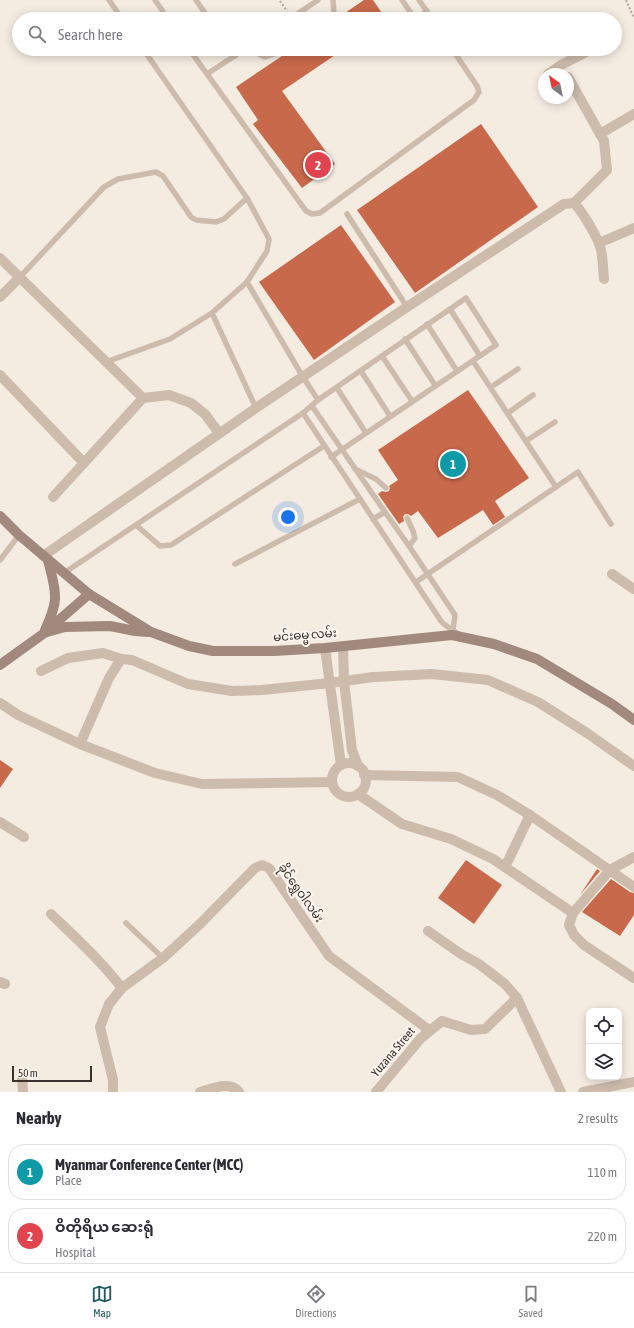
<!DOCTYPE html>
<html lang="en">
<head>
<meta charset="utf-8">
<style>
	:root { --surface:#fff; --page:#f7f7f7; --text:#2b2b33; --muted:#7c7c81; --line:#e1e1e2; --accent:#1f5a5e }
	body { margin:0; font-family:"Asap Condensed","Noto Sans Myanmar",sans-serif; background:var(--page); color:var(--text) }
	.controls { position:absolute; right:12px; bottom:12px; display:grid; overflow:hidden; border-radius:8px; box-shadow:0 2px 10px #0003 }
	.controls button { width:36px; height:36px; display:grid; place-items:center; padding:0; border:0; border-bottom:1px solid var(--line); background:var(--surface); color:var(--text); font:20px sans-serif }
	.compass { position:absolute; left:538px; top:68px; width:36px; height:36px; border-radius:50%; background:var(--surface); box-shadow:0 2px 10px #0003; rotate:327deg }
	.scale { position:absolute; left:12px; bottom:10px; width:80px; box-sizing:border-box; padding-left:4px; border:2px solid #3b302b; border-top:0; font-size:11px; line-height:14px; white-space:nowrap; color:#3b302b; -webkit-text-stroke:3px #fbf5ee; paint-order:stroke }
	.you { position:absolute; left:288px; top:517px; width:14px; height:14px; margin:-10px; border:3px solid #fff; border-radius:50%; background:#1a73e8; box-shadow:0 0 0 6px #1a73e833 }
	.badge { display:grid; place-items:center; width:26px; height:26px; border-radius:50%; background:var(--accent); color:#fff; font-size:13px; font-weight:700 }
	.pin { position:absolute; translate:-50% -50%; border:2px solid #fff; box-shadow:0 1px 4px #0006 }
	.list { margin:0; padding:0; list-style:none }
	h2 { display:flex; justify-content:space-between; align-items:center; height:52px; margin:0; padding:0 16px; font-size:17px }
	h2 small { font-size:13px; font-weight:400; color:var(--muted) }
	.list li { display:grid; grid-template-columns:26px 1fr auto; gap:12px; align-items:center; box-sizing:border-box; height:56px; margin:0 8px 8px; padding:0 8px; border:1px solid var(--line); border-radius:16px }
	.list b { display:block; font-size:15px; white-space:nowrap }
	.list p { margin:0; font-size:13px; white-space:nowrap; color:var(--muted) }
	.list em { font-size:13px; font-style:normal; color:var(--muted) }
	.icon { flex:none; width:22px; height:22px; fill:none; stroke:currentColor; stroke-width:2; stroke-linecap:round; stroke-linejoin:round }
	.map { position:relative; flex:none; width:634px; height:1092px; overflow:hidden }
	.search { position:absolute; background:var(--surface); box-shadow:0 2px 10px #0003; left:12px; right:12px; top:12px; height:44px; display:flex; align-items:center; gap:10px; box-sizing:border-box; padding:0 14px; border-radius:22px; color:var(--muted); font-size:15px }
	.sheet { height:180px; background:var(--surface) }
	nav { display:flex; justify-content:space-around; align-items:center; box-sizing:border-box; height:56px; border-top:1px solid var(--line); background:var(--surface); font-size:11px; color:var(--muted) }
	nav a { display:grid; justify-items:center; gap:2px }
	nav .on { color:var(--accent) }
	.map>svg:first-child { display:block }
	.building { fill:#c8694b }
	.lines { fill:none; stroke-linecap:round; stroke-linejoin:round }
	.path { stroke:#b9a596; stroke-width:2; stroke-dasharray:2 2; stroke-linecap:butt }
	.lane { stroke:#cdbbac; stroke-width:5.5 }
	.street { stroke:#cdbbac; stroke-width:10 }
	.secondary { stroke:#a18a7d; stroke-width:10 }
	.labels { text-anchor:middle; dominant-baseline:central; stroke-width:4; stroke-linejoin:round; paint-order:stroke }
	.street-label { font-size:12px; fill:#3b302b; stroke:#fbf5ee }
</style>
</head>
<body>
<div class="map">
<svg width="634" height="1092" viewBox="0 0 634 1092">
	<rect width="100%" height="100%" fill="#f4ebe1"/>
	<g class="building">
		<polygon points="364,0 373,0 386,19 336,19"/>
		<polygon points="294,49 344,49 282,91 335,164 302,188 253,124 258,120 236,87 282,56 293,52"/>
		<polygon points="481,124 538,207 415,293 357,210"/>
		<polygon points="341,225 395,302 314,360 259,282"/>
		<polygon points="468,390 529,478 495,501 505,517 493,525 483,510 438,538 418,511 411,516 408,514 405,514 403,517 404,521 399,524 378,494 382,491 386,492 389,491 390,488 389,486 398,480 378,450"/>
		<polygon points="0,760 13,769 0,788"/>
		<polygon points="466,860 502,885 474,924 438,898"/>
		<polygon points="597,869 600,871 580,895"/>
		<polygon points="611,879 630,892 634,893 634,915 620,936 582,912"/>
	</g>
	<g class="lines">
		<g class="path">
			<polyline points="626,0 634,18"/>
			<polyline points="280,1 287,11"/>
		</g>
		<g class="lane">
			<polyline points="109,0 122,19"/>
			<polyline points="155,0 168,19"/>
			<polyline points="196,0 209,19"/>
			<polyline points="402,0 415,19"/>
			<polyline points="419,0 432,19"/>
			<polyline points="290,19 318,0"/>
			<polyline points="329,19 334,12 333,0"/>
			<polyline points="417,19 427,11"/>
			<polyline points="143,49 247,198 269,239 267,251 247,282 303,377 318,400"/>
			<polyline points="189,49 207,74 245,49"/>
			<polyline points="230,49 235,56"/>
			<polyline points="247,49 265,57 290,49"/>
			<polyline points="207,74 306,211 312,214 320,213 474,100 479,92 477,86 452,49"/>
			<polyline points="347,214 407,307"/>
			<polyline points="20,277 104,187 118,179 156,172 163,176 191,217 196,220 216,222 224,219 247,198"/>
			<polyline points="247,282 212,313 256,408"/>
			<polyline points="450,309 480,356"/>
			<polyline points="427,324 457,371"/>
			<polyline points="405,339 435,385"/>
			<polyline points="382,356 412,401"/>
			<polyline points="473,361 556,487"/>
			<polyline points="106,362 170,339 212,313"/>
			<polyline points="361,371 390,416"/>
			<polyline points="491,387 518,369"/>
			<polyline points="337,388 366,433"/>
			<polyline points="312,406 385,512 409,546 455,615 453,630"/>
			<path d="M303 413 441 621C446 627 452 629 458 634"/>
			<polyline points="508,413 533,395"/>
			<polyline points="526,441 555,422"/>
			<polyline points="355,469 376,479 386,488"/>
			<polyline points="407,518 413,531 415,538 409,546"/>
			<polyline points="373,519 385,512"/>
			<polyline points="136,525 160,546 171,545 324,446"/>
			<polyline points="0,560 19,535"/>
			<polyline points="235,564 360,499"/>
			<polyline points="64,573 303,413 318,400 466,298 496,345 331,457"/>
			<polyline points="416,582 578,472 611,524"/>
			<polyline points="126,923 163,958"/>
		</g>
		<g class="street">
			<polyline points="548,74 561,65 590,50"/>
			<polyline points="568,77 604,141 607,170 574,203"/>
			<polyline points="600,134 634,114"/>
			<polyline points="599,243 634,228"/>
			<polyline points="0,258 143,398"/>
			<polyline points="0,297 20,277"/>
			<polyline points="0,375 84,463"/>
			<polyline points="53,497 143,398 169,395 191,403 205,414 219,433"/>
			<path d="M43 556 256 408 407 307 564 204 574 203C582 211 599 239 601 250 603 259 603 269 604 279"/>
			<polyline points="612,574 634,589"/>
			<polyline points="343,646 344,681 352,750 358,766"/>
			<polyline points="325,648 341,765"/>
			<polyline points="41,671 68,658 103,653 121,659"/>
			<polyline points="0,703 18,715 80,744 155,773 202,784 332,782"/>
			<polyline points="80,744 109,678 121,659 132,660 188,684 232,691 262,690 330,683 373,677 432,674 488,680 538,702 587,733 634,766"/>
			<circle cx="349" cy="780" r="17"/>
			<polyline points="364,775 458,777 497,795 530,815 634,887"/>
			<polyline points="358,794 402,824 451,839 493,859 573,913"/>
			<polyline points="0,822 24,837"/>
			<polyline points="634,857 610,870 573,913 569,925 574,935 584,945 634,978"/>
			<polyline points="505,867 530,815"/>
			<path d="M51 914C76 938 101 961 122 988"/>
			<polyline points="428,931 461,954 479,964 505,984 517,998 561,1092"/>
			<polyline points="0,982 5,984"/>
			<polyline points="22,1078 23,1092"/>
			<polyline points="113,1092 113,1080 100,1027 109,1004 122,988 163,958 199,925 255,868 262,865 269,868 329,956 429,1030"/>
			<path d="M200 1092C212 1089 230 1080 239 1092"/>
			<polyline points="376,1092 421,1038 442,1021 471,1030 485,1029 517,998"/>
			<polyline points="583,1092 634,1082"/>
		</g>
		<g class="secondary">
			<polyline points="0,516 19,535 89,594 151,632 189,646 213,651 274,651 325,648 452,635 494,644 537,659 612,704 634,720"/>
			<path d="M45 630C60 598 56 593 48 560"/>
			<polyline points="47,632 65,627 110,626 135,631 148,632"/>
			<polyline points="0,665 43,634 89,594"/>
		</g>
	</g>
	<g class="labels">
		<g class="street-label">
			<text transform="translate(305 635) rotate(-4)">မင်းဓမ္မ လမ်း</text>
			<text transform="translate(301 893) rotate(55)">ခိုင်ရွှေဝါလမ်း</text>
			<text transform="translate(393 1052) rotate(-50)">Yuzana Street</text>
		</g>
	</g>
</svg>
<div class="controls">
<button><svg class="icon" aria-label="locate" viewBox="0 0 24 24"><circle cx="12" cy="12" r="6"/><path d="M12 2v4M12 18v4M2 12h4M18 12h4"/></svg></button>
<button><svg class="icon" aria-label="layers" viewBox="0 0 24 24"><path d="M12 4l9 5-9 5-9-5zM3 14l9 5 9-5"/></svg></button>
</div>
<svg class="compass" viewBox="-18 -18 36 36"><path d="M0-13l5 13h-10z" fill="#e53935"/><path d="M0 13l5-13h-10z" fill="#7c7c81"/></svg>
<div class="scale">50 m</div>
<div class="you"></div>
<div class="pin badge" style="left:453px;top:464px;background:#0f9aa8">1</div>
<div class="pin badge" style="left:318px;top:165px;background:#e0444e">2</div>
<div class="search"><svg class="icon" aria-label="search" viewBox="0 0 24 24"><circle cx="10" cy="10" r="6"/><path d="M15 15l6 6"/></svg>Search here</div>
</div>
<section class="sheet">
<h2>Nearby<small>2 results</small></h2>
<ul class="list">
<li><span class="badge" style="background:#0f9aa8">1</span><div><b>Myanmar Conference Center (MCC)</b><p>Place</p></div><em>110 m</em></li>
<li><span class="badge" style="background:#e0444e">2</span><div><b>ဝိတိုရိယ ဆေးရုံ</b><p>Hospital</p></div><em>220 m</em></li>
</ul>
</section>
<nav>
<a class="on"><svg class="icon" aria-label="map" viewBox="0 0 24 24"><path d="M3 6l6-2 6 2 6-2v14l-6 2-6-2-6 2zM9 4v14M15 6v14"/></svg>Map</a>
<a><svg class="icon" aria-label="directions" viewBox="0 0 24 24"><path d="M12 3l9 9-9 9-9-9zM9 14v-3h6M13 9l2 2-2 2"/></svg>Directions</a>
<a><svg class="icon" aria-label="saved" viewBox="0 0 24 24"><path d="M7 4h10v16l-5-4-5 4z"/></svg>Saved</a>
</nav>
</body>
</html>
